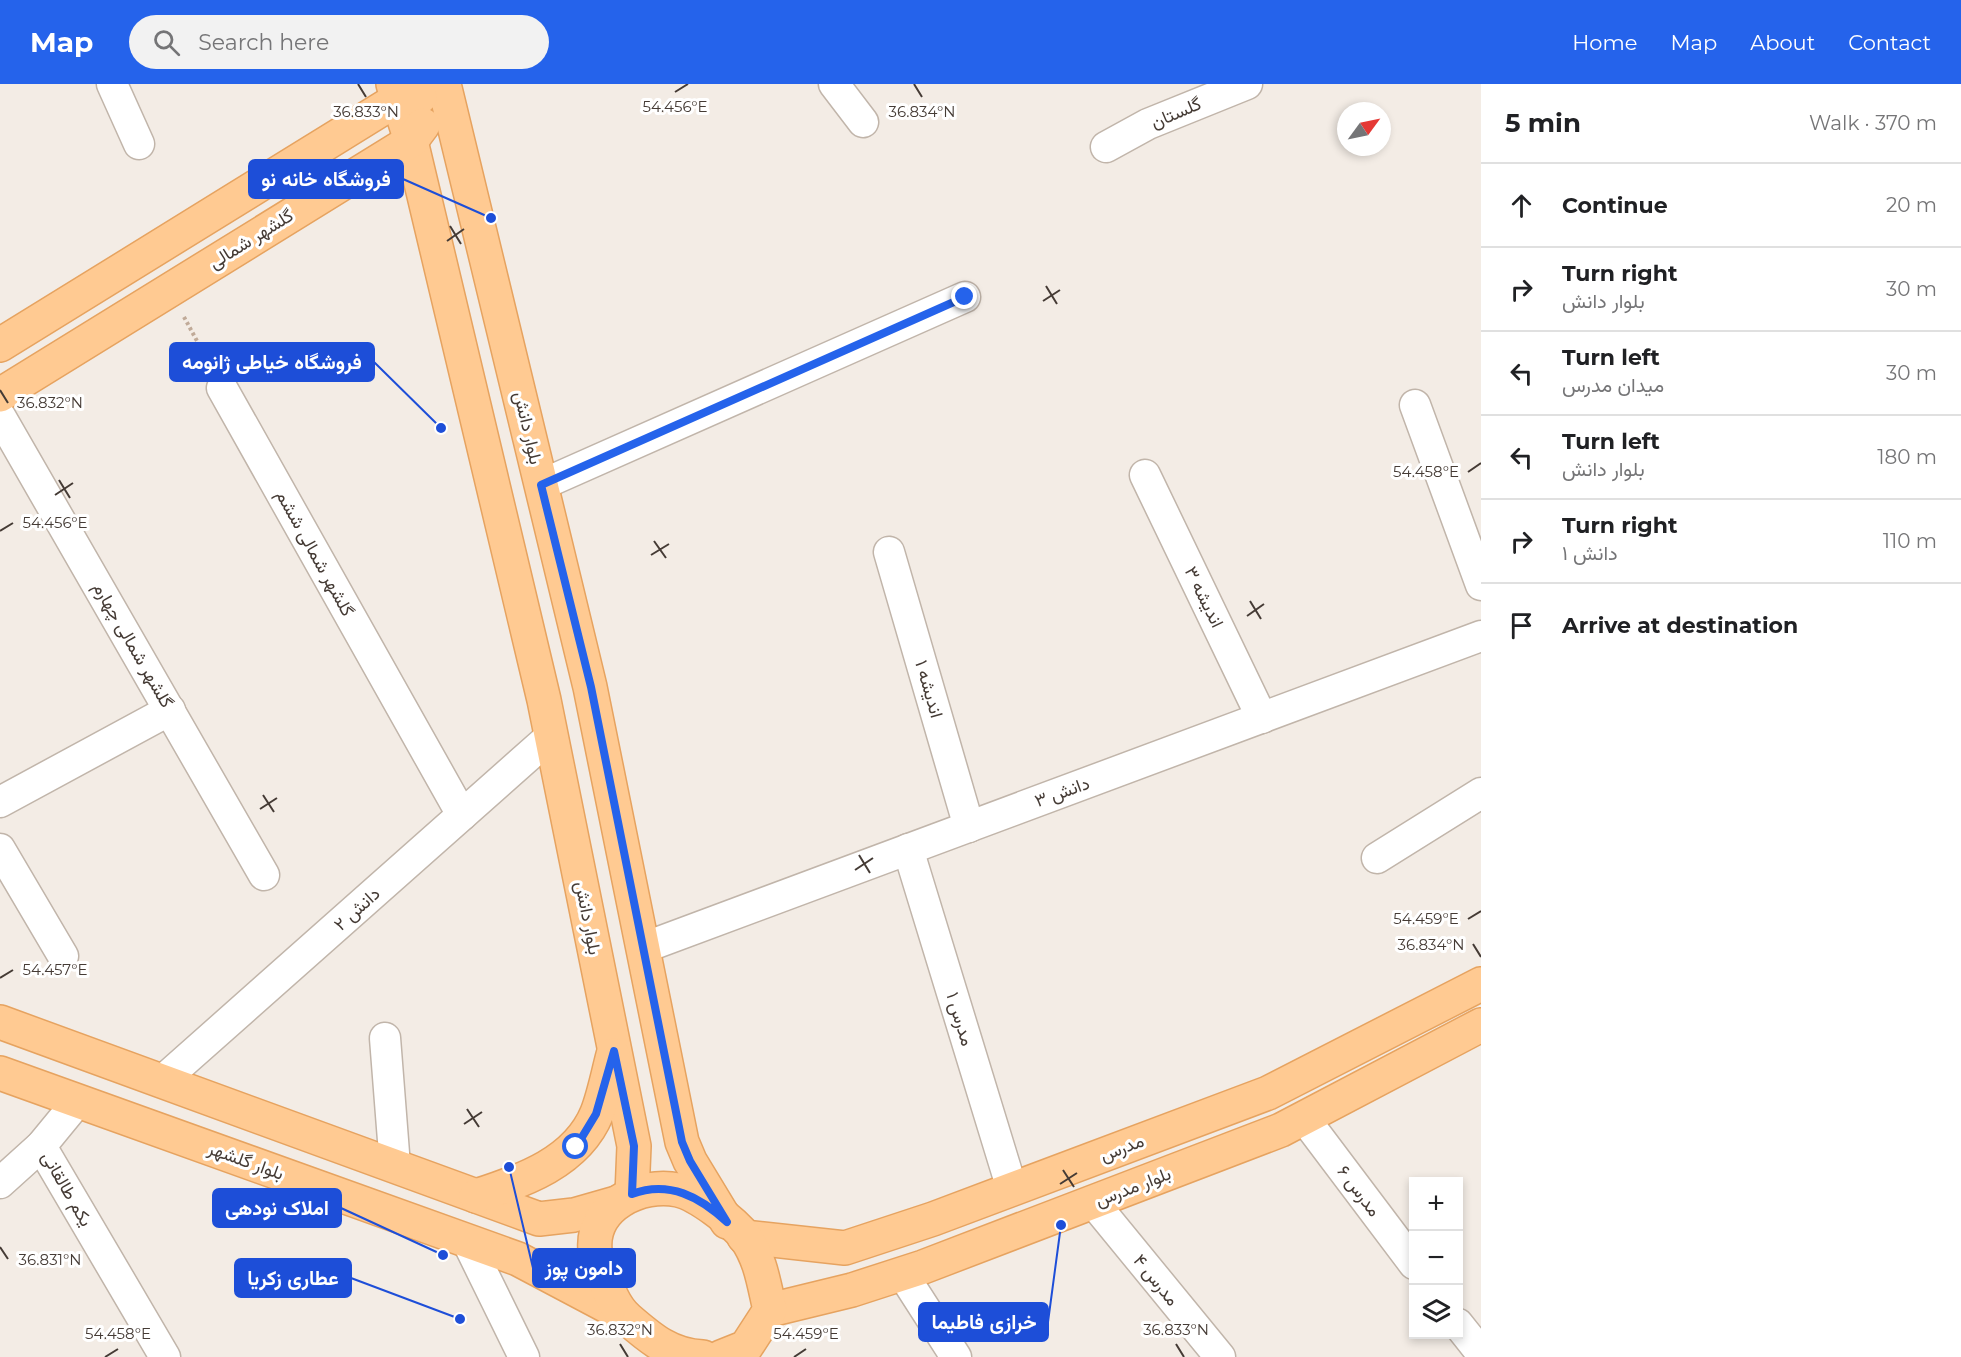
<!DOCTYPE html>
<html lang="en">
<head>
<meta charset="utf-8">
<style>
	:root { --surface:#fff; --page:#f2f2f2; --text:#202124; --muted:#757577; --line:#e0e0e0; --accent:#2563eb }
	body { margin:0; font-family:Montserrat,Vazirmatn,sans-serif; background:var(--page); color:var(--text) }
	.controls { position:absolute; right:18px; bottom:18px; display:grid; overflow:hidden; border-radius:0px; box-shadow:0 3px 9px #0003 }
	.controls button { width:54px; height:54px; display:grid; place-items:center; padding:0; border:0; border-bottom:2px solid var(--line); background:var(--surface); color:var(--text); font:30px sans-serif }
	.compass { position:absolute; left:1337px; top:18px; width:54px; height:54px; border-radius:50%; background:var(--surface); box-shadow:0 3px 9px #0003; rotate:57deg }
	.stop { position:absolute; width:18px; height:18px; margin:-14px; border:4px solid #2563eb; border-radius:50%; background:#fff }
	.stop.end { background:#2563eb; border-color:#fff; box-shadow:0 2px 6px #0008 }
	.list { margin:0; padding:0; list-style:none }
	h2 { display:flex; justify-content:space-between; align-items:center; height:78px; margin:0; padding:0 24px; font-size:26px }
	h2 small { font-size:20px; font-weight:400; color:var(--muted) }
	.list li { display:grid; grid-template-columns:39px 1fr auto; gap:18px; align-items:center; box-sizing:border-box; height:84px; padding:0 24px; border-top:2px solid var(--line) }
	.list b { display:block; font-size:22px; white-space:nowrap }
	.list p { margin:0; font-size:20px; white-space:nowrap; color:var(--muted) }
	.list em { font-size:20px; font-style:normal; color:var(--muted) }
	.icon { flex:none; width:33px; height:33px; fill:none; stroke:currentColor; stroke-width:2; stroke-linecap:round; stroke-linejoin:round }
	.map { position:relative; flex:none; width:1481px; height:1273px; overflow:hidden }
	header { display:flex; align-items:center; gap:36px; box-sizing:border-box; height:84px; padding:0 30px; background:var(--accent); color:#fff }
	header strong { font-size:28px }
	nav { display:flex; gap:33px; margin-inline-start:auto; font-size:21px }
	.search { width:420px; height:54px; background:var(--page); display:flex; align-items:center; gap:15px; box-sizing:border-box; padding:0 21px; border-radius:33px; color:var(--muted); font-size:22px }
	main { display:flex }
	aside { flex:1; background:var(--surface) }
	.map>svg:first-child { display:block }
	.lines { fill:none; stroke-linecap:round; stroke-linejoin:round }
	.minor-casing { stroke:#c1b5aa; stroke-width:33 }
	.major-casing { stroke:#e6a360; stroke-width:36 }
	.path { stroke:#c0aa98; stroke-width:4; stroke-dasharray:3 3; stroke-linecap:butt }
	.minor { stroke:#fff; stroke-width:30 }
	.major { stroke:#ffca92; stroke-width:33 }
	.route { stroke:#2563eb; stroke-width:8 }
	.ticks { fill:none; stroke:#453b35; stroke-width:2 }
	.labels { text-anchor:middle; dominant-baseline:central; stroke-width:6; stroke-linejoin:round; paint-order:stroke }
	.street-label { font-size:18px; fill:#453b35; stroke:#fff }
	.ticks-label { font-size:15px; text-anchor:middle; fill:#453b35; stroke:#fff; stroke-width:6; stroke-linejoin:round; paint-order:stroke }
	.leader { fill:none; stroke:#1d4ed8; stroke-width:2 }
	.callout-dot { fill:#1d4ed8; stroke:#fff; stroke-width:2 }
	.callout { fill:#1d4ed8; stroke:#1d4ed8; stroke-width:2 }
	.callout-label { font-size:20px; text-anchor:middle; font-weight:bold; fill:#fff }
</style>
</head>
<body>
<header>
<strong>Map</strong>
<div class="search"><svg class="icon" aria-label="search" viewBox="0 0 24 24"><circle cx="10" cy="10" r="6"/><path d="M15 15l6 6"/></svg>Search here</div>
<nav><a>Home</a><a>Map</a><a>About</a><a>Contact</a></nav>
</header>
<main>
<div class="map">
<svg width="1481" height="1273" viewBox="0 0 1481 1273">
	<rect width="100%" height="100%" fill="#f3ece5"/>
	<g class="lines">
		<g class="minor-casing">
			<g id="minor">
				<polyline points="112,0 139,60"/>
				<polyline points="834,0 863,38"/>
				<polyline points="1106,63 1148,40 1247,0"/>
				<polyline points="222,304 462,731"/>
				<polyline points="1415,321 1481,501"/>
				<polyline points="0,332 264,791"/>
				<polyline points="1145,391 1262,634"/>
				<polyline points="541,401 965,213"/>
				<polyline points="889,468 969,743"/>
				<polyline points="0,718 170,626"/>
				<polyline points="0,765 63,872"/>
				<polyline points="908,765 1012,1105"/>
				<polyline points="1377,774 1481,709"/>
				<polyline points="643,864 1481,552"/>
				<polyline points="385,954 395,1082"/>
				<polyline points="162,997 551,652"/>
				<polyline points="1304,1034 1414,1180"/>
				<polyline points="41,1062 165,1273"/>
				<polyline points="0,1099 41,1062 78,1017"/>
				<polyline points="1093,1118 1220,1273"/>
				<polyline points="467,1157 524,1273"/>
				<polyline points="902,1189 956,1273"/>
				<polyline points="1458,1240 1481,1269"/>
			</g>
		</g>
		<g class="major-casing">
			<g id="major">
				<polyline points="393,0 411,57 544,616 634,1062 632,1110"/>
				<polyline points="444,0 590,603 682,1058 690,1077 727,1138"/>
				<polyline points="0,261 398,15 420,13"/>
				<polyline points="0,311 411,57 423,41"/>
				<polyline points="0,938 539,1135 574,1131 616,1119"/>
				<polyline points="0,989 518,1175 620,1229"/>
				<path d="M476 1112C523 1097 577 1078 597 1029 604 1011 608 990 613 971"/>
				<polyline points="744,1153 845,1164 933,1135 1268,1009 1481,900"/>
				<polyline points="770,1226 852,1206 923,1183 1281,1046 1481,941"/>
				<path d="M703 1273C671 1272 651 1255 628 1235 614 1223 608 1205 602 1187 600 1181 596 1173 595 1166 591 1122 641 1098 678 1106 697 1110 734 1138 745 1153 761 1175 764 1201 770 1226L746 1263 721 1273"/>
			</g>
		</g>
		<polyline class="path" points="184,233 209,279"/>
		<use href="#minor" class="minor"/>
		<use href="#major" class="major"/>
	</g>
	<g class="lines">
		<path class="route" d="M576 1063 596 1030 614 967 634 1062 632 1110C669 1096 700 1113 727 1138L690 1077 682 1058 591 603 541 401 965 213"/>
	</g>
	<path class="ticks" d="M358 0 366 13M914 0 922 13M675 8 688 0M450 142 461 160M447 157 464 145M1046 202 1057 220M1043 217 1060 206M0 306 8 319M1468 388 1481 379M59 396 70 414M55 411 73 399M0 447 13 439M654 457 666 474M651 471 669 460M1250 517 1261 535M1247 532 1264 520M263 711 274 728M260 725 277 714M859 771 870 789M855 786 873 774M1468 835 1481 827M1473 860 1481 873M0 894 13 886M467 1025 479 1043M464 1040 482 1028M1063 1086 1074 1103M1060 1100 1077 1089M0 1163 8 1175M620 1260 628 1273M1176 1260 1184 1273M105 1273 118 1265M794 1273 806 1265"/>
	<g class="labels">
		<g class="street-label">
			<text transform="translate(1176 29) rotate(-23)">گلستان</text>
			<text transform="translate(251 155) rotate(-32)">گلشهر شمالی</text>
			<text transform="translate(528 344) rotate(77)">بلوار دانش</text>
			<text transform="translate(315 469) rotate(61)">گلشهر شمالی ششم</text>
			<text transform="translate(1204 513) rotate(64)">اندیشه ۳</text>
			<text transform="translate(133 561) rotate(60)">گلشهر شمالی چهارم</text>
			<text transform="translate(929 605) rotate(74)">اندیشه ۱</text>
			<text transform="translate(1062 708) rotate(-20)">دانش ۳</text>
			<text transform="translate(357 825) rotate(-42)">۲ دانش</text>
			<text transform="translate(588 834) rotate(79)">بلوار دانش</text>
			<text transform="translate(960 935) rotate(73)">مدرس ۱</text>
			<text transform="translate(1122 1064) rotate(-21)">مدرس</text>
			<text transform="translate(246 1077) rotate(20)">بلوار گلشهر</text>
			<text transform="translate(1133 1103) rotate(-21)">بلوار مدرس</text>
			<text transform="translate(67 1105) rotate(60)">یکم طالقانی</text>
			<text transform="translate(1359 1107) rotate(53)">مدرس ۶</text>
			<text transform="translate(1156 1196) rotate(51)">مدرس ۴</text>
		</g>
	</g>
	<g class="ticks-label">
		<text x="675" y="28">54.456°E</text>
		<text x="366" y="33">36.833°N</text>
		<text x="922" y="33">36.834°N</text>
		<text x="50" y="324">36.832°N</text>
		<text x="1426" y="393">54.458°E</text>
		<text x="55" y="444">54.456°E</text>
		<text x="1426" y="840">54.459°E</text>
		<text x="1431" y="866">36.834°N</text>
		<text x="55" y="891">54.457°E</text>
		<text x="50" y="1181">36.831°N</text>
		<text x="620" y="1251">36.832°N</text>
		<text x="1176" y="1251">36.833°N</text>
		<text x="118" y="1255">54.458°E</text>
		<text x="806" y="1255">54.459°E</text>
	</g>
	<path class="leader" d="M491 134L403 95M441 344L374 278M443 1171L341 1124M509 1083L533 1184M460 1235L351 1194M1061 1141L1048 1238"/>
	<g class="callout-dot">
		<circle cx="491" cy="134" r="6"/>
		<circle cx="441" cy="344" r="6"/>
		<circle cx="443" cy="1171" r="6"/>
		<circle cx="509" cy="1083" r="6"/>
		<circle cx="460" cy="1235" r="6"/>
		<circle cx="1061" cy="1141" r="6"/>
	</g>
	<g class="callout">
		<rect x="249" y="76" width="154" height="38" rx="6"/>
		<rect x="170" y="259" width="204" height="38" rx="6"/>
		<rect x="213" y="1105" width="128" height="38" rx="6"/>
		<rect x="533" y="1165" width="102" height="38" rx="6"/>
		<rect x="235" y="1175" width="116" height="38" rx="6"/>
		<rect x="919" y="1219" width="129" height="38" rx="6"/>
	</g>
	<g class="callout-label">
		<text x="326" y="102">فروشگاه خانه نو</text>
		<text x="272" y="285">فروشگاه خیاطی ژانومه</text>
		<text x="277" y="1131">املاک نودهی</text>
		<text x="584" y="1191">دامون پوز</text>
		<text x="293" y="1201">عطاری زکریا</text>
		<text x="984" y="1245">خرازی فاطیما</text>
	</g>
</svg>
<div class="controls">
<button>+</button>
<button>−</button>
<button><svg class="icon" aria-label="layers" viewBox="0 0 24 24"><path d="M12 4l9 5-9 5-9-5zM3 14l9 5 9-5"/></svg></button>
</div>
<svg class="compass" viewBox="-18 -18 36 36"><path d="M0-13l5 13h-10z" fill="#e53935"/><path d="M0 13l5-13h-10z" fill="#757577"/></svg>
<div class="stop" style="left:576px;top:1063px"></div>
<div class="stop end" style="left:965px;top:213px"></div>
</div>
<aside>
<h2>5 min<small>Walk · 370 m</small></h2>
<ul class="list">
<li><svg class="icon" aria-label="ahead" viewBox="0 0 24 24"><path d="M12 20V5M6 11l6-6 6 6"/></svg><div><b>Continue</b></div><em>20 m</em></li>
<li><svg class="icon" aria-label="right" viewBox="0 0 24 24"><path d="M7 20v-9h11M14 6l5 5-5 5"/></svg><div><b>Turn right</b><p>بلوار دانش</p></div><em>30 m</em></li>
<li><svg class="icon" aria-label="left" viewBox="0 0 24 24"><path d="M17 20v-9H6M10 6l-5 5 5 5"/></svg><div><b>Turn left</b><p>میدان مدرس</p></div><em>30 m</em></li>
<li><svg class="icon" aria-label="left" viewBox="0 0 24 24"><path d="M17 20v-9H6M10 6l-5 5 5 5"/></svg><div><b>Turn left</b><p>بلوار دانش</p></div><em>180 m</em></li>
<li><svg class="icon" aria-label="right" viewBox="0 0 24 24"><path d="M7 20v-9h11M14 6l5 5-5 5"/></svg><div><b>Turn right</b><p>دانش ۱</p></div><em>110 m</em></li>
<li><svg class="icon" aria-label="arrive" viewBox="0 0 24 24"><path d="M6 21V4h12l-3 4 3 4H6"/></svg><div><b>Arrive at destination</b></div></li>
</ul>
</aside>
</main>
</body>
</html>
